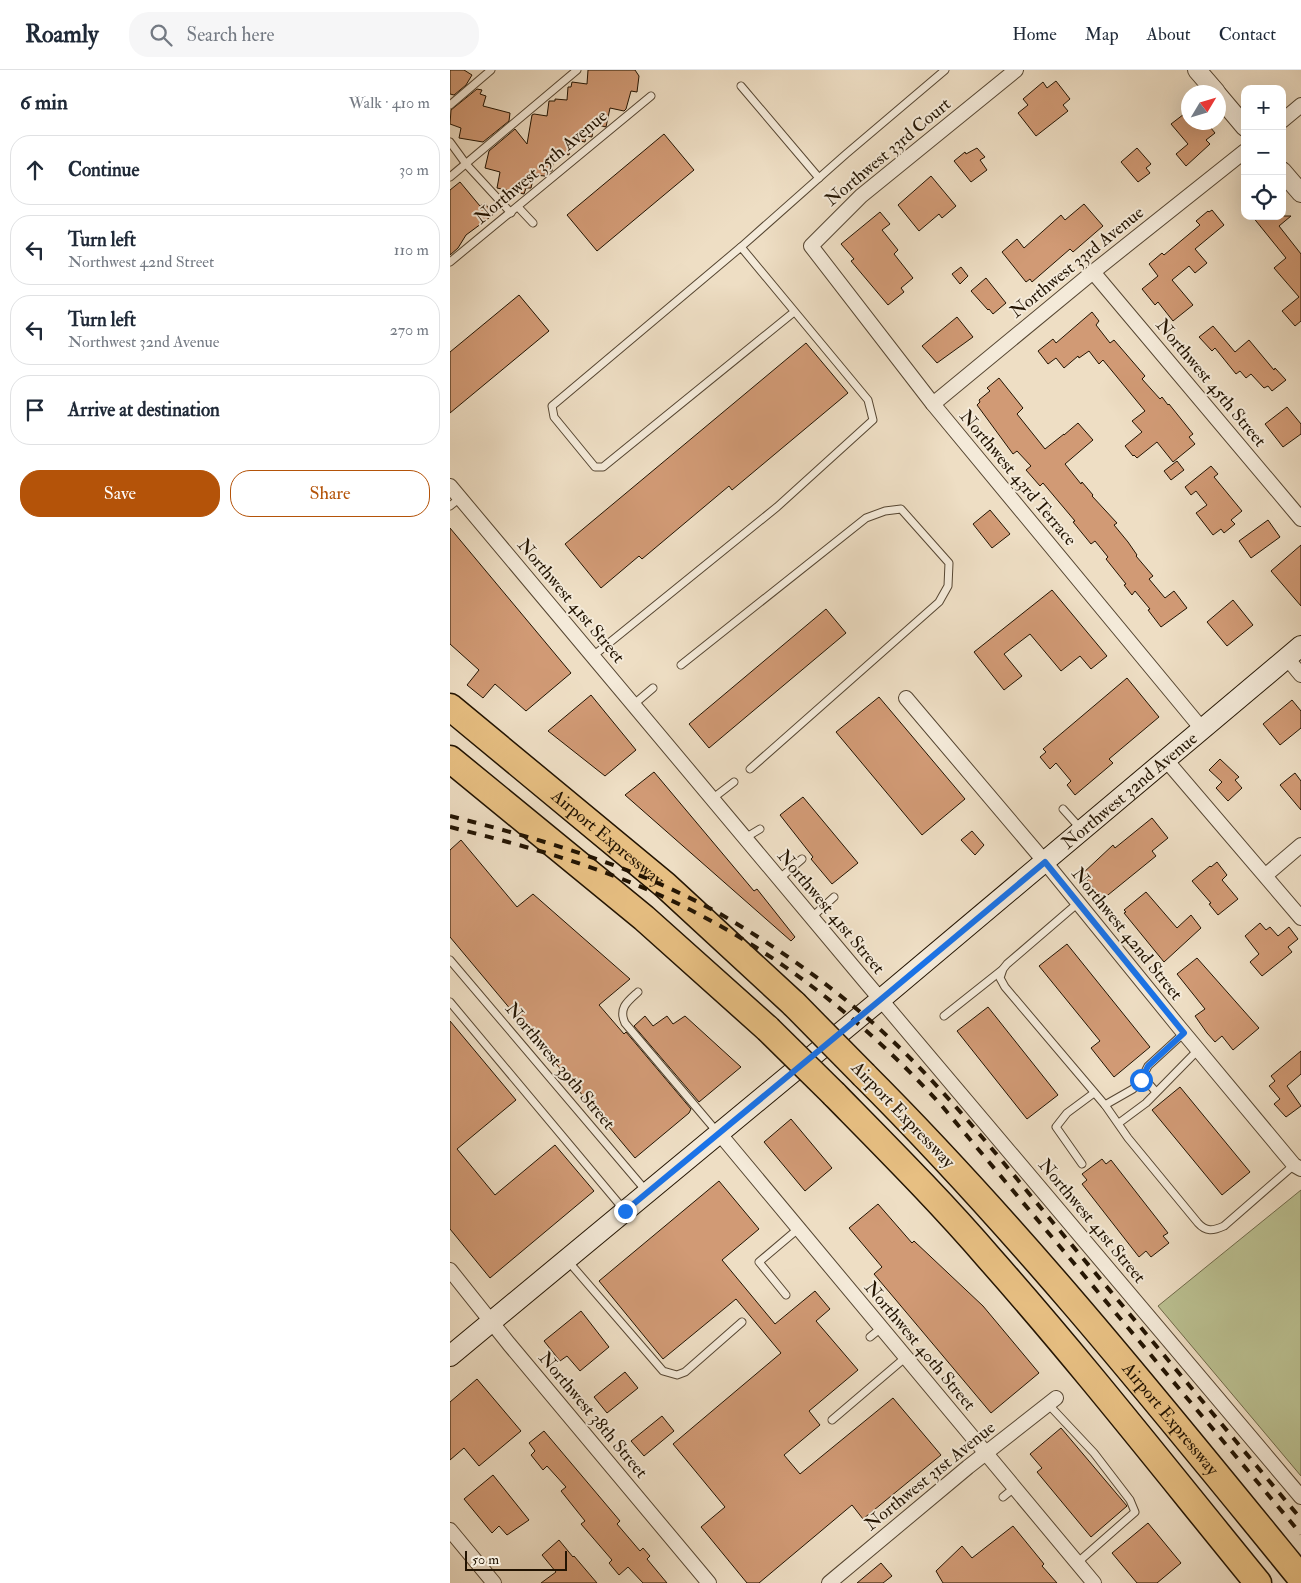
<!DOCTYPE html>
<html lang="en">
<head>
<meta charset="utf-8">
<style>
	:root { --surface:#fff; --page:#f6f6f7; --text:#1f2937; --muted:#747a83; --line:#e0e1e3; --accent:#b45309 }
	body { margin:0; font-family:"IM FELL Double Pica",serif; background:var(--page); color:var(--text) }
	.controls { position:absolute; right:15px; top:15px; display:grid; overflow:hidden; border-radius:10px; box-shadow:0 5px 20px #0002 }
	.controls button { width:45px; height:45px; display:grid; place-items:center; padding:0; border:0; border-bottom:1px solid var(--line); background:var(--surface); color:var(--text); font:25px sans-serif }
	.compass { position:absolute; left:731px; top:15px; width:45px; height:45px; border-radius:50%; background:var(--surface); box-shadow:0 5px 20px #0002; rotate:52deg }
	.scale { position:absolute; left:15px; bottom:12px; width:102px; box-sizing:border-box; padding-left:5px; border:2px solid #231402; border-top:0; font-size:14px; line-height:18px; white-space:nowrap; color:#231402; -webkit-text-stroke:4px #f4ead9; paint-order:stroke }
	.stop { position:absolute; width:15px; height:15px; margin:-11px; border:4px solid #1a73e8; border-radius:50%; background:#fff }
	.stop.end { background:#1a73e8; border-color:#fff; box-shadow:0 1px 5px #0008 }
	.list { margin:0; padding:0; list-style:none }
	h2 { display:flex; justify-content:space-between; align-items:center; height:65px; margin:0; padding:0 20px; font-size:21px }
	h2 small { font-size:16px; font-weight:400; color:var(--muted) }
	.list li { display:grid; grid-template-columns:32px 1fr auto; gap:15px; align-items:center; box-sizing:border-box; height:70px; margin:0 10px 10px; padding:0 10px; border:1px solid var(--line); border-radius:20px }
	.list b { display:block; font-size:19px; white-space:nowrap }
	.list p { margin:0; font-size:16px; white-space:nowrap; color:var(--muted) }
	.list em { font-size:16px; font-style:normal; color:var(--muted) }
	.actions { display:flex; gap:10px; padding:15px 20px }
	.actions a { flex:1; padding:11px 0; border:1px solid var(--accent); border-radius:20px; text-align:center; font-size:18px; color:var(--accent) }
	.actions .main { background:var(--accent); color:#fff }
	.icon { flex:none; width:28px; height:28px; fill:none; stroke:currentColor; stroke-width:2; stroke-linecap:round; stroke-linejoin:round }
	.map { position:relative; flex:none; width:851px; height:1513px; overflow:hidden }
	header { display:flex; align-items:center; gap:30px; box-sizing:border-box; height:70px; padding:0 25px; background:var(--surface); border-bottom:1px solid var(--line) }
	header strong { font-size:24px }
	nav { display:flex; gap:28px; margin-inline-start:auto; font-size:18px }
	.search { width:350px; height:45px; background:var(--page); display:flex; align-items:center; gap:12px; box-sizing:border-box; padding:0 18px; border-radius:20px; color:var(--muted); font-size:19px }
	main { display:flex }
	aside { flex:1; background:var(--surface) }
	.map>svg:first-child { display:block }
	.green { fill:#bbc192; stroke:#6f6a4a }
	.building { fill:#d19a75; stroke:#231402 }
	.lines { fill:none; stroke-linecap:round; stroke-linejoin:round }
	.service-casing { stroke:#564632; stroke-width:9 }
	.minor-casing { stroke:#564632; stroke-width:16 }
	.tertiary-casing { stroke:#564632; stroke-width:20 }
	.secondary-casing { stroke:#231402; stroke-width:22 }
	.motorway-casing { stroke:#231402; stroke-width:29 }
	.service { stroke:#f4ead9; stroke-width:7 }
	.minor { stroke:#f4ead9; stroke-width:14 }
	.tertiary { stroke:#f4ead9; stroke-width:18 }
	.secondary { stroke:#f4ead9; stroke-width:20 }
	.motorway { stroke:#e7bf82; stroke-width:26 }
	.rail { stroke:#231402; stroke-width:4; stroke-dasharray:9 9; stroke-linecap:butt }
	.motorway-bridge-casing { stroke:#231402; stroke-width:29; stroke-linecap:butt }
	.motorway-bridge { stroke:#e7bf82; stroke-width:26 }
	.route { stroke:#1a73e8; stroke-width:6 }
	.labels { text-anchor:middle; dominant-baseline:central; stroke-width:4; stroke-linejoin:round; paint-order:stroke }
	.street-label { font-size:18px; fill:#231402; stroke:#f4ead9 }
</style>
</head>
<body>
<header>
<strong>Roamly</strong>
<div class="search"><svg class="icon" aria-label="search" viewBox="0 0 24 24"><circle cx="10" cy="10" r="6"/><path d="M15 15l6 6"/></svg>Search here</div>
<nav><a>Home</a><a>Map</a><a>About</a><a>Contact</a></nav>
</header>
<main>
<aside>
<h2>6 min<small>Walk · 410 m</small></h2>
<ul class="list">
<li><svg class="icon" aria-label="ahead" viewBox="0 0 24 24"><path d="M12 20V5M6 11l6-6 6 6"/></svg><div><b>Continue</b></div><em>30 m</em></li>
<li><svg class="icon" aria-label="left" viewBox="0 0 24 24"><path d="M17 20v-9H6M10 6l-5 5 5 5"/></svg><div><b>Turn left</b><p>Northwest 42nd Street</p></div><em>110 m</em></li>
<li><svg class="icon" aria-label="left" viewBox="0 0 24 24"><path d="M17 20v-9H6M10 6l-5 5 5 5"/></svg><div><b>Turn left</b><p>Northwest 32nd Avenue</p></div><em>270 m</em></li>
<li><svg class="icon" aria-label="arrive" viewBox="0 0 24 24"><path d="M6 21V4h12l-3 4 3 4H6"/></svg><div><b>Arrive at destination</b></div></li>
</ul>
<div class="actions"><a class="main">Save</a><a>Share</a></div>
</aside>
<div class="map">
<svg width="851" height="1513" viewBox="0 0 851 1513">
	<rect width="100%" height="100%" fill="#eedec4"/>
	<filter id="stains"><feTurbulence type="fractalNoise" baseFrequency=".004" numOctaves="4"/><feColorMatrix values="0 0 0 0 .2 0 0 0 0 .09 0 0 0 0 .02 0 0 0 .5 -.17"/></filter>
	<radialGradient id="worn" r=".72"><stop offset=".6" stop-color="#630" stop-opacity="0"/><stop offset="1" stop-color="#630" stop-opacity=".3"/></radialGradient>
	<polygon class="green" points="851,1120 851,1406 708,1236"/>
	<g class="building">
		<polygon points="0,0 14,0 22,5 16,15 4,25 0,24"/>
		<polygon points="138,0 185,0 189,6 187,22 181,21 176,39 174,41 160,38 156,57 144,54 142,67 136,66 135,72 121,69 119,85 110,83 109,86 104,85 102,101 98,101 95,106 84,105 81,118 76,118 74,124 47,118 50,102 35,98 39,81 65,59 77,74 82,45 84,44 97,46 99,31 105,31 105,29 117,30 118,17 121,17 122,12 137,14"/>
		<polygon points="606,11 620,29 613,35 618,41 586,66 568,43 578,35 573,29 593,12 597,18"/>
		<polygon points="27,19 32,20 30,24 36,26 33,36 60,43 59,51 33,72 9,68 11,58 0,54 1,40"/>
		<polygon points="738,41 738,52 756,52 765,63 756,70 760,74 736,96 726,84 738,74 721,54"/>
		<polygon points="214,64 244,100 147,181 117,145"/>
		<polygon points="527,78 535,87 530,90 537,100 521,112 504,91 515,82 516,84"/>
		<polygon points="687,78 701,94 696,98 700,103 688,112 671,92"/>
		<polygon points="481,106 506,136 492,148 489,144 469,161 448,135"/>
		<polygon points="10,112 30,136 35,133 43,145 16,165 8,178 0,185 0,120"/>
		<polygon points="634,134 653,156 623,182 620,179 582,212 580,209 576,212 552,182 567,169 574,178 611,145 615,150"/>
		<polygon points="762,140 774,155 745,179 757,193 745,203 739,196 722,210 743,235 723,251 708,232 705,235 692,219 708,206 699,194 712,183 714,185 750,155 746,151 758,141 759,142"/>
		<polygon points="430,142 440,154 432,160 448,180 444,184 463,208 451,218 454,222 438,235 401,191 404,189 391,174"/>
		<polygon points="802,146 841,146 829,156 851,184 851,251 845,256 832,241 849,227 824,198 836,188"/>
		<polygon points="511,197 518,206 510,214 502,204"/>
		<polygon points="536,208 556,233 543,244 539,239 538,240 521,221"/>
		<polygon points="69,225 99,261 0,343 0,282"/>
		<polygon points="642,242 649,251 646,255 660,273 664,270 695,306 692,309 710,329 712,327 718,335 719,334 743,364 739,367 745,374 723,392 707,372 687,388 684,385 683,386 675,376 692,362 682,351 695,341 653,290 649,294 639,281 629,288 628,286 614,298 606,288 598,294 588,281 603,269 606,273"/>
		<polygon points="507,247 523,267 487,293 472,276"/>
		<polygon points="763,256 785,282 799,270 824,300 825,298 836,310 822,321 818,316 814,318 801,304 796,308 790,301 786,304 765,278 762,281 749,267"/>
		<polygon points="356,273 398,323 282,420 279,416 192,489 189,486 151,518 115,474"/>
		<polygon points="549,308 573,338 567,344 595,379 614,364 614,365 628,353 643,370 615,394 631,414 632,412 643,425 642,426 667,453 664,455 678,472 687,485 686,486 703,506 699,509 715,528 724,521 737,538 711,557 698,540 700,539 685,521 682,525 674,515 676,514 656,489 658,487 645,471 641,474 623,452 625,451 593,413 590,416 576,400 581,396 567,381 563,384 527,335 530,332 529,330 540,321 537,318"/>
		<polygon points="837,337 851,354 851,364 833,377 815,354"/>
		<polygon points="727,391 734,400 721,410 714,401"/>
		<polygon points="761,396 768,404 764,407 792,441 781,450 785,454 774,463 771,459 763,465 746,443 757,435 746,421 741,425 735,417"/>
		<polygon points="540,440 560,464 542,478 523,454"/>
		<polygon points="818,450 830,467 801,488 789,471"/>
		<polygon points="0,458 121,603 76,641 45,614 33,628 17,615 29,600 0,574"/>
		<polygon points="851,475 851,536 821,501"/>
		<polygon points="602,520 657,586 641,599 630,586 611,601 580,564 554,584 572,606 554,620 524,582"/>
		<polygon points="783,530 803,555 777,576 757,552"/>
		<polygon points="376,539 396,563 259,678 239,654"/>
		<polygon points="677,608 709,647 659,689 663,693 625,725 617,715 621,711 606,693 600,699 590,687 596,682 593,679"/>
		<polygon points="141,625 186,680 155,706 98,661"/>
		<polygon points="429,627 515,729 472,765 386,662"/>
		<polygon points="842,630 851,641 851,658 830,675 813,654"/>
		<polygon points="770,689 789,707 785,710 792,718 778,731 766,718 772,712 759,700"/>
		<polygon points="204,702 304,821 307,819 345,867 341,871 175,725"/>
		<polygon points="845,703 851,711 851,740 830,715"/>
		<polygon points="353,727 408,793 382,814 361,789 363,787 330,745"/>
		<polygon points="702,748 718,768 702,781 706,786 653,829 632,804 663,775 665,778"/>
		<polygon points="522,761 534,775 525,785 511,770"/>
		<polygon points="11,770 67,837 83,824 180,909 149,935 174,964 176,962 241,1039 239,1043 185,1088 0,867 0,780"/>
		<polygon points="767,792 777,805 772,810 788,829 768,845 759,834 761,833 742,811 760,796 761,797"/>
		<polygon points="696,822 727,858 741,845 751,858 714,892 674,843 676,842 674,840"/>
		<polygon points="810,853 816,860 820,857 828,866 839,857 848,869 838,877 842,882 812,906 800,892 809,884 795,866"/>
		<polygon points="617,874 700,977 664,1007 641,978 650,971 589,896"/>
		<polygon points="747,888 809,958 783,980 772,966 765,972 757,963 745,946 755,939 727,904"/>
		<polygon points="538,937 608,1025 577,1049 507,961"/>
		<polygon points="195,946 203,956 217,946 223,954 235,946 291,997 249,1032 184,956"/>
		<polygon points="0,951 66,1030 7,1079 45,1125 105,1075 144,1121 40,1208 0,1159"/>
		<polygon points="851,981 851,1004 837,1016 851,1036 836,1047 824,1034 830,1029 819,1016 825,1011 821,1006"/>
		<polygon points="730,1017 800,1102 772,1125 702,1040"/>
		<polygon points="341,1049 382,1098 355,1121 314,1072"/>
		<polygon points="652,1089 656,1094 661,1090 718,1163 713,1166 719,1173 701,1187 696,1181 689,1187 632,1114 637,1110 632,1104"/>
		<polygon points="269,1111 309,1159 272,1190 325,1254 365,1221 380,1239 366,1251 408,1300 359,1341 370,1355 334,1385 350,1404 443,1328 491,1385 413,1449 402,1435 309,1513 297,1513 251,1457 275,1437 223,1374 331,1283 286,1229 213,1289 149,1211"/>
		<polygon points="428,1134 462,1173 464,1171 533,1236 589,1303 541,1343 424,1204 432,1197 399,1158"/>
		<polygon points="131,1241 159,1277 130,1301 117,1286 110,1291 94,1271"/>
		<polygon points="175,1302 188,1318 157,1343 144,1327"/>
		<polygon points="27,1309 71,1361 29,1396 14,1378 0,1390 0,1332"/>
		<polygon points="212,1346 224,1361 194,1386 181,1371"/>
		<polygon points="611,1358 677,1436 641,1467 587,1402 592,1398 580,1384"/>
		<polygon points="94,1361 170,1451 167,1454 190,1481 193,1478 200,1486 197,1489 217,1513 193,1513 178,1497 169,1505 159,1493 162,1490 131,1454 135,1451 111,1421 116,1417 97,1396 93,1400 81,1385 85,1381 79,1373"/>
		<polygon points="43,1405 79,1450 57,1465 49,1456 42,1463 14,1429"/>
		<polygon points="698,1453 731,1493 707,1513 687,1513 662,1483"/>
		<polygon points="563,1456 594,1494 592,1496 607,1513 493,1513 486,1501 512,1476 522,1488"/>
		<polygon points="109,1470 123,1487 124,1486 147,1513 91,1513 106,1502 92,1485"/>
		<polygon points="431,1493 442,1506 433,1513 407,1513"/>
	</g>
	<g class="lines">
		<g class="service-casing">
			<g id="service">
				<polyline points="291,16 369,108"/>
				<polyline points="0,35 41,0"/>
				<polyline points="0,72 16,94 61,143"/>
				<polyline points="0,107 127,0"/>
				<polyline points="68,137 83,153"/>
				<polyline points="291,177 396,84 495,0"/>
				<polyline points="0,192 201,26"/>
				<polyline points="0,436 10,428"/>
				<polyline points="143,586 327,437 423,350 418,330 291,177 102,336 104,347 145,397 153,397 344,242"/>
				<polyline points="231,595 416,448 435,441 451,439 499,493 498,516 489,532 300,699"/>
				<polyline points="183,635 203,618"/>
				<polyline points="262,729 284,712"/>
				<polyline points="613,739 630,758"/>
				<polyline points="295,768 310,759"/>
				<polyline points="329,809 352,789"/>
				<path d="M628 833 557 894 553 899 550 908 555 917 655 1035 678 1068 748 1153C756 1162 763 1161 774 1156L844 1095"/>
				<polyline points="361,848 384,827"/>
				<polyline points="0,890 197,1122"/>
				<path d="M188 922C178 931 168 938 175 953L268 1063"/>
				<polyline points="0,932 175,1141"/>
				<polyline points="494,946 552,900"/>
				<polyline points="693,1007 706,1022"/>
				<polyline points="655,1035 683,1019 691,1010 698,996 734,963"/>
				<polyline points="669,1053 696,1033 748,980"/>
				<polyline points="632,1094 606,1057 617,1043 644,1023"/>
				<polyline points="118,1191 213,1301 227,1305 235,1302 292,1252"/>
				<polyline points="336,1225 309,1192 348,1159"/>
				<polyline points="420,1267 431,1258"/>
				<polyline points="598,1334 644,1383 680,1430 685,1442 627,1493"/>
				<polyline points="382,1350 456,1287"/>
				<polyline points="553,1427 564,1418"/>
			</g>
		</g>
		<g class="minor-casing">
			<g id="minor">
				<polyline points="566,0 411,126 361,176 483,334 752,659"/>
				<polyline points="832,51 851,35"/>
				<polyline points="643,202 851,449"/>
				<polyline points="483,334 643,202 795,81"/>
				<polyline points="0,416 415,911 851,1427"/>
				<polyline points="837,588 851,605"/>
				<polyline points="456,628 595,792 729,957 844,1095 851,1099"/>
				<polyline points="716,690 851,848"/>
				<polyline points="816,805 851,775"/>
				<polyline points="269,1063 644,1513"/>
				<polyline points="0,1200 59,1274 259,1513"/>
				<polyline points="0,1460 44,1513"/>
				<polyline points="379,1513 518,1397 606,1328"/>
			</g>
		</g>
		<g class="tertiary-casing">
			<g id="tertiary">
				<polyline points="747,0 766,22"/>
				<polyline points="768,25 795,57"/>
				<polyline points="832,101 851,123"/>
			</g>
		</g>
		<g class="secondary-casing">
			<g id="secondary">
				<path id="s1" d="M0 1286 430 930 851 576"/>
			</g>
		</g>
		<g class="motorway-casing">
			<g id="motorway">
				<path id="s2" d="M0 637 215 815 344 934"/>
				<polyline points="0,689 194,848 318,959"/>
				<path id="s3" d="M414 1005C571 1162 710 1335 851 1508"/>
				<path d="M384 1024C437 1078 491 1132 540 1189 633 1294 719 1404 808 1513"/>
			</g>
		</g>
		<use href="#service" class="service"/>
		<use href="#minor" class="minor"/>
		<use href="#tertiary" class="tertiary"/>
		<use href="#secondary" class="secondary"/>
		<use href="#motorway" class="motorway"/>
		<g class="rail">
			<path d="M0 746C94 770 187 797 272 845 337 883 399 928 453 981 514 1041 566 1109 621 1174 698 1266 774 1357 851 1449"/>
			<path d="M0 757C60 772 120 788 177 811 299 860 404 939 492 1036L851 1464"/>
		</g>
		<g class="motorway-bridge-casing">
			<g id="motorway-bridge">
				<polyline points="344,934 414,1005"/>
				<polyline points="318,959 384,1024"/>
			</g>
		</g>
		<use href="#motorway-bridge" class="motorway-bridge"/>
	</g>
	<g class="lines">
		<polyline class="route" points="175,1141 430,930 595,792 734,963 698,996 691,1010"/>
	</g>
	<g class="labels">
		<g class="street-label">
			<text transform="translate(438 82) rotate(-40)">Northwest 33rd Court</text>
			<text transform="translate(91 97) rotate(-40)">Northwest 35th Avenue</text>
			<text transform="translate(627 192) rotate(-39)">Northwest 33rd Avenue</text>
			<text transform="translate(761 313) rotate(50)">Northwest 45th Street</text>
			<text transform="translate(568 408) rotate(50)">Northwest 43rd Terrace</text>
			<text transform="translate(121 531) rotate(50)">Northwest 41st Street</text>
			<text stroke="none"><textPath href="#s1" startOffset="884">Northwest 32nd Avenue</textPath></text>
			<text stroke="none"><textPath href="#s2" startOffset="205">Airport Expressway</textPath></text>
			<text transform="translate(381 842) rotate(50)">Northwest 41st Street</text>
			<text transform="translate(677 864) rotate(51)">Northwest 42nd Street</text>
			<text transform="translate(110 996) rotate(50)">Northwest 39th Street</text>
			<text transform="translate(453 1045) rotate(46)">Airport Expressway</text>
			<text transform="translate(642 1151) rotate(50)">Northwest 41st Street</text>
			<text transform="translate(470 1276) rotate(50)">Northwest 40th Street</text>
			<text transform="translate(143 1345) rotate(50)">Northwest 38th Street</text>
			<text stroke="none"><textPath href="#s3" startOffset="461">Airport Expressway</textPath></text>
			<text transform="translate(480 1406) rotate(-39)">Northwest 31st Avenue</text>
		</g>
	</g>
	<rect width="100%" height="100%" filter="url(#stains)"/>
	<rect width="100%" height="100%" fill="url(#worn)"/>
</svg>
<div class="controls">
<button>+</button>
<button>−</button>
<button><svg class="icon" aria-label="locate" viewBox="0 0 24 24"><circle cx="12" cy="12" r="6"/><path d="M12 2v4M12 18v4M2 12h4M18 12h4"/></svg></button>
</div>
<svg class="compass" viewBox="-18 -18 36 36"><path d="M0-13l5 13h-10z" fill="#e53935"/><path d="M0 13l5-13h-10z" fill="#747a83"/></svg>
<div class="scale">50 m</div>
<div class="stop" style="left:691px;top:1010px"></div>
<div class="stop end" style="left:175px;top:1141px"></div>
</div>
</main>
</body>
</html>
